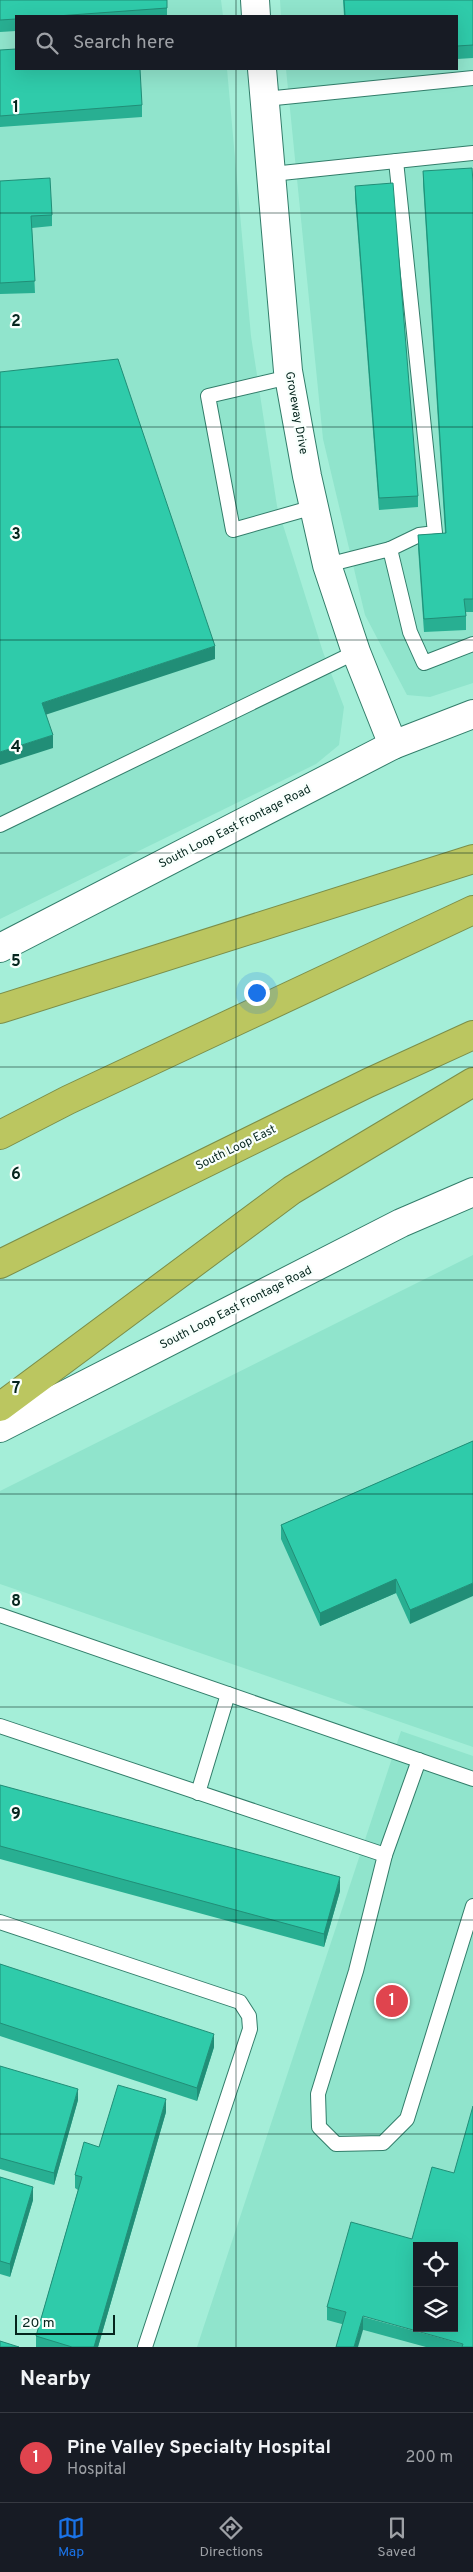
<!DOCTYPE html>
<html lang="en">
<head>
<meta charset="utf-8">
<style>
	:root { --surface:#171b24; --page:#242831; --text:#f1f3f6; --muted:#9ea1a6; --line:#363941; --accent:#1a73e8 }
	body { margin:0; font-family:Overpass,sans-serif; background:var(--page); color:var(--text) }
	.controls { position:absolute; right:15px; bottom:15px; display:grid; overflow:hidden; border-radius:0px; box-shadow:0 5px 20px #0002 }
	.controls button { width:45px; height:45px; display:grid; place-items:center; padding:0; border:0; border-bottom:1px solid var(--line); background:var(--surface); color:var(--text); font:25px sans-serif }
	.scale { position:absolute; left:15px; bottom:12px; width:100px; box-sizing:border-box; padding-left:5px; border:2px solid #05251d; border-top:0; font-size:14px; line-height:18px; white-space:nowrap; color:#05251d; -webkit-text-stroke:4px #f8fffc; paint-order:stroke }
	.you { position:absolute; left:256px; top:992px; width:18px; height:18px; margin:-12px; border:4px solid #fff; border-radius:50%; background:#1a73e8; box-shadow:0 0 0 8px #1a73e833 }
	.badge { display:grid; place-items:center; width:32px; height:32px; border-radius:50%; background:var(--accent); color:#fff; font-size:16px; font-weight:700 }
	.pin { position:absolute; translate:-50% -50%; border:2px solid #fff; box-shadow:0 1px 5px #0006 }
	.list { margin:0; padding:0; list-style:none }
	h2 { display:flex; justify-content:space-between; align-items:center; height:65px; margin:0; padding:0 20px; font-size:21px }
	h2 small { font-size:16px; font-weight:400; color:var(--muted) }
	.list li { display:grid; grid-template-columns:32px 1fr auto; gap:15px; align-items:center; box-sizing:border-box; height:90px; padding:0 20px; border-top:1px solid var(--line) }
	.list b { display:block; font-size:19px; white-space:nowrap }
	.list p { margin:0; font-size:16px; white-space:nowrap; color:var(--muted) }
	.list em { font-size:16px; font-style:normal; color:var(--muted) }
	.icon { flex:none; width:28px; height:28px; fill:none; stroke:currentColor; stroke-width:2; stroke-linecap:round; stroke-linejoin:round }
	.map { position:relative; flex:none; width:473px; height:2347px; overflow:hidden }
	.search { position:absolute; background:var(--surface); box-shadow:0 5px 20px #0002; left:15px; right:15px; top:15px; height:55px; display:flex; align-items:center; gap:12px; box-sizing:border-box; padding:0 18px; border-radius:0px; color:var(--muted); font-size:19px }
	.sheet { height:155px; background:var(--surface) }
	nav { display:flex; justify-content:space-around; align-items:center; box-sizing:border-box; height:70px; border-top:1px solid var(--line); background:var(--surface); font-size:14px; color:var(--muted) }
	nav a { display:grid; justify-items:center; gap:2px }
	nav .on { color:var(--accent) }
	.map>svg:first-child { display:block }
	.built { fill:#90e4cc; fill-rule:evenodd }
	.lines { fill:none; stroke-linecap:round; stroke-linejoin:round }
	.lane-casing { stroke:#327d6a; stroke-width:16 }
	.street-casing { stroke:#327d6a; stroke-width:30 }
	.secondary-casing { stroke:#327d6a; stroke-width:30 }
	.highway-casing { stroke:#7b8e49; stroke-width:30 }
	.lane { stroke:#fff; stroke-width:14 }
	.street { stroke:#fff; stroke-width:28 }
	.secondary { stroke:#fff; stroke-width:28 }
	.highway { stroke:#bbc660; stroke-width:28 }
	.wall { fill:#28af92 }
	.shaded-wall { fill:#218e77 }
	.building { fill:#2fcbaa; stroke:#218e77; fill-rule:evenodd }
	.grid { fill:none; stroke:#05251d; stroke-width:1; stroke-opacity:0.55 }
	.labels { text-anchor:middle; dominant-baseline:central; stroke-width:4.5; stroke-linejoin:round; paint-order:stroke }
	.street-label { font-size:12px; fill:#05251d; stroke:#f8fffc }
	.grid-label { font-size:16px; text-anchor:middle; font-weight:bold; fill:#05251d; stroke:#f8fffc; stroke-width:4.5; stroke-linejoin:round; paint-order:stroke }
</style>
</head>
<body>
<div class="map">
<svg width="473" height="2347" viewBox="0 0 473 2347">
	<rect width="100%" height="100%" fill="#a4eed8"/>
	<g class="built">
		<polygon points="0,0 221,0 223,16 16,16 16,69 227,69 251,336 277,506 323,652 344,707 339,745 316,764 0,919"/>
		<polygon points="280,0 473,0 473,683 430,697 407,695 365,615 323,439 286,69 457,69 457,16 281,16"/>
		<polygon points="473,1255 473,1747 0,1584 0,1491"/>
		<path d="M401 1731 473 1756V2347H197ZM417 2246H454V2328H417Z"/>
	</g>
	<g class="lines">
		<g class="lane-casing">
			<g id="lane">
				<polyline points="265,99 473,78"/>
				<polyline points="272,174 473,153"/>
				<polyline points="289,377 208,396 233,530 314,507"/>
				<polyline points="390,549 419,535 435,533 396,161"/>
				<polyline points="327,565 390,549 410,632 424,663 473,644"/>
				<polyline points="0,825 356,652"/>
				<polyline points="0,1615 473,1779"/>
				<polyline points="0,1726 385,1855"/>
				<polyline points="419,1760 385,1855 356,1971 318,2094 319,2127 336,2144 383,2143 407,2119 473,1906"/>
				<polyline points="198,1793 228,1694"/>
				<polyline points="0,1922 240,2002 249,2016 250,2029 145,2347"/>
			</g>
		</g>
		<g class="street-casing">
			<g id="street">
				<polyline points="255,0 256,16"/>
				<polyline points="262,69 288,371 307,476 327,565 356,652 393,745"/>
			</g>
		</g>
		<g class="secondary-casing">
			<g id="secondary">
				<polyline points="0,948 393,745 473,714"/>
				<polyline points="0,1428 401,1223 473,1192"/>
			</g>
		</g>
		<g class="highway-casing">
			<g id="highway">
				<polyline points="0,1009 473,859"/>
				<polyline points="0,1135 68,1100 473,910"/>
				<polyline points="0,1264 368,1083 473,1035"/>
				<polyline points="0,1407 292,1190 473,1082"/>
			</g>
		</g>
		<use href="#lane" class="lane"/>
		<use href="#street" class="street"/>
		<use href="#secondary" class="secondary"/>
		<use href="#highway" class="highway"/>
	</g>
	<g class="wall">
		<polygon points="0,0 167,8 167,16 16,16 16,31 0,32"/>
		<polygon points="343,0 473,0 473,58 457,59 457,16 344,16"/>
		<polygon points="0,50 142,105 142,117 0,127"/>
		<polygon points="423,171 473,182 473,612 466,612 466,630 424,632 418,548 418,535 445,533 423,184"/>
		<polygon points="0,181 52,215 52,226 32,228 35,293 0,294"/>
		<polygon points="355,186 418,496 418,507 379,510 355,198"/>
		<polygon points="473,1441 410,1624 396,1593 320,1626 281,1539 281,1525"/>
		<polygon points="0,1785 340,1891 324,1947 0,1859"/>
		<polygon points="0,1964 214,2047 197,2101 0,2036"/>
		<polygon points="0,2066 78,2100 54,2185 0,2169"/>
		<polygon points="166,2112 98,2347 36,2347 36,2336 78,2190 75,2188 75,2175 99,2147"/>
		<polygon points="0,2177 33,2200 10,2277 0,2274"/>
		<polygon points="327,2307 473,2347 426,2347 327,2320"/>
	</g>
	<g class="shaded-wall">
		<polygon points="215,646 215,659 42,716 42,703"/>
		<polygon points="53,735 53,748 0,765 0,752"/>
		<polygon points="396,1579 396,1593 320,1626 320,1613"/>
		<polygon points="473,1583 473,1596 410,1624 410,1610"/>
		<polygon points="340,1877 340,1891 324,1947 324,1934"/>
		<polygon points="214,2034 214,2047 197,2101 197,2088"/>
		<polygon points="78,2089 78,2100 54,2185 54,2173"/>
		<polygon points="166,2099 166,2112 98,2347 94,2347"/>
		<polygon points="33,2187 33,2200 10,2277 10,2264"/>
		<polygon points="363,2316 363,2330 358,2347 354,2347"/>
	</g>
	<g class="building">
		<polygon points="0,0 167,0 167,8 57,16 16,16 16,19 0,20"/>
		<polygon points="344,0 473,0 473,45 457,46 457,16 345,16"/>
		<polygon points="16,49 16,69 140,69 142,105 0,116 0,50"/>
		<polygon points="472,168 473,182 473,599 464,599 466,616 424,619 418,535 446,533 423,171"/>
		<polygon points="50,178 52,215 31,216 35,281 0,283 0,181"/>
		<polygon points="393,183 418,496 379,498 355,186"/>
		<polygon points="118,359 215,646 42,703 53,735 0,752 0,372"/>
		<polygon points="473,1441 473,1583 410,1610 396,1579 320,1613 281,1525"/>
		<polygon points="0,1785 340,1877 324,1934 0,1846"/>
		<polygon points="0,1964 214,2034 197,2088 0,2023"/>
		<polygon points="0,2066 78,2089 54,2173 0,2158"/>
		<polygon points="118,2085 166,2099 94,2347 72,2347 36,2336 82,2177 75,2175 84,2142 99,2147"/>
		<path d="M473 2106V2347H462L463 2344 363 2316 354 2347H336L346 2312 327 2307 351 2222 412 2239 432 2167 454 2173ZM417 2246H454V2328H417Z"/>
		<polygon points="0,2177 33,2187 10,2264 0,2261"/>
		<polygon points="0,2341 19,2347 0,2347"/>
	</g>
	<path class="grid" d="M236 0V16M236 69V2347M0 213H473M0 427H473M0 640H473M0 853H473M0 1067H473M0 1280H473M0 1494H473M0 1707H473M0 1920H473M0 2134H473"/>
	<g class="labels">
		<g class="street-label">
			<text transform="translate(296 413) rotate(80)">Groveway Drive</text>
			<text transform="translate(235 827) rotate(-27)">South Loop East Frontage Road</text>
			<text transform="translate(236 1148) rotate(-26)">South Loop East</text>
			<text transform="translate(236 1308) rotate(-27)">South Loop East Frontage Road</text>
		</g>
	</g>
	<g class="grid-label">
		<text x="16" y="112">1</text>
		<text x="16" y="326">2</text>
		<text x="16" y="539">3</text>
		<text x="16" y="752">4</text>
		<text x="16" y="966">5</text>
		<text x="16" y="1179">6</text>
		<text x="16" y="1393">7</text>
		<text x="16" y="1606">8</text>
		<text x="16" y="1819">9</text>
	</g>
</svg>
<div class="controls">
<button><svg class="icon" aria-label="locate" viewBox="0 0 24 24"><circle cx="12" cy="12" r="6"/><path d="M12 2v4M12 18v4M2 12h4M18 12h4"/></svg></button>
<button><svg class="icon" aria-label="layers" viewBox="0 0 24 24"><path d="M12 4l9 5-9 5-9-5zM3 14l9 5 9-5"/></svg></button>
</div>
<div class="scale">20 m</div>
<div class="you"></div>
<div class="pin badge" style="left:392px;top:2001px;background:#e0444e">1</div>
<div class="search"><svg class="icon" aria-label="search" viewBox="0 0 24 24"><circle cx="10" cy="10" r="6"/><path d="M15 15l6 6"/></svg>Search here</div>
</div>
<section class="sheet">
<h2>Nearby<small></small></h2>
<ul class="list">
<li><span class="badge" style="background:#e0444e">1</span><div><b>Pine Valley Specialty Hospital</b><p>Hospital</p></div><em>200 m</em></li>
</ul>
</section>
<nav>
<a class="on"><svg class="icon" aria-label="map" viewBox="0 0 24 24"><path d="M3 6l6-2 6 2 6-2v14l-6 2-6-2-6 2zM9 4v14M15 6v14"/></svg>Map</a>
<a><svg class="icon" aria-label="directions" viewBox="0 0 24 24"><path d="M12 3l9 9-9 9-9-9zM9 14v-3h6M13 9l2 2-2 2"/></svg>Directions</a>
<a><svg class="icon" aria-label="saved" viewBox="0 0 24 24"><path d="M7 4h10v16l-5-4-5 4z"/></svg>Saved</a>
</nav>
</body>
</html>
